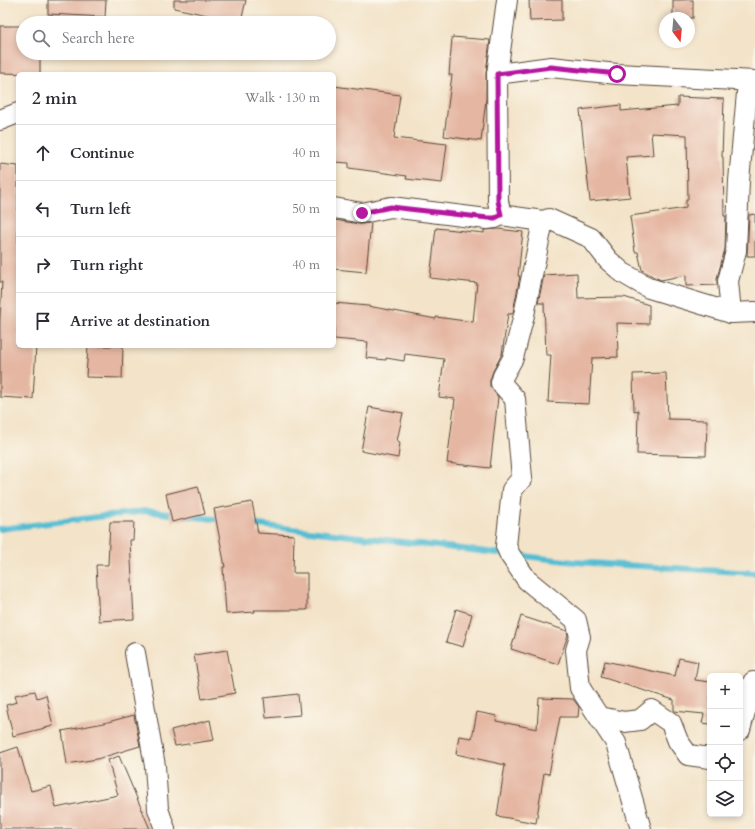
<!DOCTYPE html>
<html lang="en">
<head>
<meta charset="utf-8">
<style>
	:root { --surface:#fff; --page:#f7f7f7; --text:#2b2b33; --muted:#7c7c81; --line:#e1e1e2 }
	body { margin:0; font-family:Cardo,serif; background:var(--page); color:var(--text) }
	.controls { position:absolute; right:12px; bottom:12px; display:grid; overflow:hidden; border-radius:6px; box-shadow:0 2px 6px #0003 }
	.controls button { width:36px; height:36px; display:grid; place-items:center; padding:0; border:0; border-bottom:1px solid var(--line); background:var(--surface); color:var(--text); font:20px sans-serif }
	.compass { position:absolute; left:659px; top:12px; width:36px; height:36px; border-radius:50%; background:var(--surface); box-shadow:0 2px 6px #0003; rotate:164deg }
	.stop { position:absolute; width:12px; height:12px; margin:-9px; border:3px solid #b5179e; border-radius:50%; background:#fff }
	.stop.end { background:#b5179e; border-color:#fff; box-shadow:0 1px 4px #0008 }
	.list { margin:0; padding:0; list-style:none }
	h2 { display:flex; justify-content:space-between; align-items:center; height:52px; margin:0; padding:0 16px; font-size:17px }
	h2 small { font-size:13px; font-weight:400; color:var(--muted) }
	.list li { display:grid; grid-template-columns:26px 1fr auto; gap:12px; align-items:center; box-sizing:border-box; height:56px; padding:0 16px; border-top:1px solid var(--line) }
	.list b { display:block; font-size:15px; white-space:nowrap }
	.list em { font-size:13px; font-style:normal; color:var(--muted) }
	.icon { flex:none; width:22px; height:22px; fill:none; stroke:currentColor; stroke-width:2; stroke-linecap:round; stroke-linejoin:round }
	.map { position:relative; flex:none; width:755px; height:829px; overflow:hidden }
	.search { position:absolute; background:var(--surface); box-shadow:0 2px 6px #0003; left:16px; top:16px; width:320px; height:44px; display:flex; align-items:center; gap:10px; box-sizing:border-box; padding:0 14px; border-radius:22px; color:var(--muted); font-size:15px }
	.panel { position:absolute; background:var(--surface); box-shadow:0 2px 6px #0003; left:16px; top:72px; width:320px; height:276px; border-radius:6px }
	.map>svg:first-child { display:block }
	.lines { fill:none; stroke-linecap:round; stroke-linejoin:round }
	.stream { stroke:#55bdd3; stroke-width:6 }
	.building { fill:#e5b7a3 }
	.street-casing { stroke:#574638; stroke-width:22 }
	.street { stroke:#fff; stroke-width:20 }
	.route { stroke:#b5179e; stroke-width:5 }
</style>
</head>
<body>
<div class="map">
<svg width="755" height="829" viewBox="0 0 755 829">
	<rect width="100%" height="100%" fill="#fbf7ec"/>
	<filter id="ink" filterUnits="userSpaceOnUse"><feTurbulence type="fractalNoise" baseFrequency=".025" numOctaves="2"/><feDisplacementMap in="SourceGraphic" scale="8" xChannelSelector="R" yChannelSelector="G"/><feConvolveMatrix kernelMatrix="1 2 1 2 8 2 1 2 1" color-interpolation-filters="sRGB"/></filter>
	<filter id="wash" filterUnits="userSpaceOnUse"><feTurbulence type="fractalNoise" baseFrequency=".012" numOctaves="4" result="noise"/><feDisplacementMap in="SourceGraphic" scale="16" xChannelSelector="R" yChannelSelector="G"/><feGaussianBlur stdDeviation="0.9" result="paint"/><feColorMatrix in="noise" values="0 0 0 0 0 0 0 0 0 0 0 0 0 0 0 0 0 1.4 0 .05"/><feComposite in="paint" operator="in"/></filter>
	<g filter="url(#wash)">
		<rect width="100%" height="100%" fill="#f3e3c8"/>
		<g class="lines">
			<g class="stream">
				<polyline points="186,516 223,520"/>
				<polyline points="250,524 505,554"/>
				<polyline points="0,529 146,511 177,515"/>
				<polyline points="516,555 574,562 755,573"/>
			</g>
		</g>
		<g id="blocks">
			<g class="building">
				<polygon points="48,0 106,0 105,17 48,14"/>
				<polygon points="174,0 246,0 241,22 174,8"/>
				<polygon points="529,0 562,0 562,20 530,21"/>
				<rect x="673" y="0" width="20" height="18"/>
				<polygon points="0,26 23,26 23,53 40,53 40,74 0,73"/>
				<polygon points="452,37 490,40 486,73 486,99 481,141 444,136 452,75 449,75"/>
				<polygon points="334,86 400,95 394,138 447,144 442,183 406,179 407,176 349,168 349,163 334,162"/>
				<polygon points="678,97 724,99 722,157 723,157 724,216 726,216 725,249 717,278 717,285 686,286 686,275 661,280 654,277 642,270 638,252 635,252 630,216 686,208 686,200 688,200 687,135 651,133 653,155 626,157 630,197 590,201 580,110 621,105 621,111 678,106"/>
				<polygon points="0,164 18,166 18,346 36,346 33,399 0,397 0,319 2,282 0,282"/>
				<polygon points="755,214 755,256 747,256 749,215"/>
				<polygon points="334,220 360,224 371,223 366,272 334,269"/>
				<polygon points="436,228 484,233 484,230 498,229 523,232 518,276 520,276 513,312 512,314 508,314 502,354 493,371 490,380 490,386 498,397 490,468 447,463 455,399 439,397 444,359 405,354 404,361 386,358 386,360 366,358 368,342 334,339 334,303 368,306 436,319 436,317 473,322 477,283 430,278"/>
				<polygon points="577,273 578,298 624,297 649,305 649,324 617,323 618,357 592,358 589,404 548,402 551,355 546,355 544,303 538,303 544,275"/>
				<polygon points="88,346 123,346 122,378 86,377"/>
				<polygon points="666,373 668,419 707,420 706,456 637,454 638,410 634,411 633,374"/>
				<polygon points="369,407 403,413 397,441 400,442 398,458 361,451"/>
				<polygon points="198,486 205,514 172,522 166,494"/>
				<polygon points="252,502 258,533 294,535 293,573 307,573 307,610 254,610 255,612 226,614 223,567 225,567 214,509"/>
				<polygon points="110,522 134,522 133,540 130,540 134,619 99,621 96,565 108,565"/>
				<polygon points="456,609 472,614 463,647 446,642"/>
				<polygon points="521,616 567,631 568,635 558,664 511,649"/>
				<polygon points="227,650 235,693 202,699 194,655"/>
				<polygon points="679,658 698,662 695,680 710,682 710,724 702,723 704,714 674,711 674,700 601,677 605,661 675,676"/>
				<polygon points="35,691 37,698 46,695 53,726 13,736 6,705 17,702 15,695"/>
				<polygon points="298,694 300,715 266,718 264,698"/>
				<polygon points="539,698 573,699 579,707 578,717 560,717 549,774 544,773 536,823 497,816 505,765 456,754 459,736 472,738 477,712 497,716 496,721 537,729"/>
				<polygon points="134,715 140,746 97,759 67,764 62,731 104,723"/>
				<polygon points="210,720 214,740 175,746 171,730"/>
				<polygon points="18,747 31,791 51,786 56,808 118,795 108,760 119,756 150,829 0,829 0,753"/>
			</g>
		</g>
	</g>
	<g filter="url(#ink)">
		<use href="#blocks" fill-opacity="0" stroke="#574638" stroke-width="1"/>
		<g class="lines">
			<g class="street-casing">
				<g id="street">
					<polyline points="497,74 551,67 617,74 755,81"/>
					<polyline points="0,120 18,113"/>
					<polyline points="334,208 362,213 391,207 487,219 495,218 501,215 543,221 549,219 591,238 608,260 623,273 649,288 731,313 755,312"/>
					<polyline points="501,215 498,201 497,74 507,0"/>
					<polyline points="543,221 524,315 513,358 503,376 501,383 515,399 522,478 512,490 506,546 510,555 527,580 576,620 580,637 576,650 580,688 616,743 641,829"/>
					<polyline points="731,313 728,281 736,251 739,181 748,82"/>
					<polyline points="135,653 155,766 158,809 165,829"/>
					<polyline points="600,717 624,722 640,720 652,710 671,723 678,741 688,755 710,758"/>
					<polyline points="740,730 753,682 755,682"/>
				</g>
			</g>
			<use href="#street" class="street"/>
		</g>
	</g>
	<g class="lines" filter="url(#ink)">
		<polyline class="route" points="362,213 391,207 488,218 495,218 501,215 498,201 497,74 551,67 617,74"/>
	</g>
</svg>
<div class="controls">
<button>+</button>
<button>−</button>
<button><svg class="icon" aria-label="locate" viewBox="0 0 24 24"><circle cx="12" cy="12" r="6"/><path d="M12 2v4M12 18v4M2 12h4M18 12h4"/></svg></button>
<button><svg class="icon" aria-label="layers" viewBox="0 0 24 24"><path d="M12 4l9 5-9 5-9-5zM3 14l9 5 9-5"/></svg></button>
</div>
<svg class="compass" viewBox="-18 -18 36 36"><path d="M0-13l5 13h-10z" fill="#e53935"/><path d="M0 13l5-13h-10z" fill="#7c7c81"/></svg>
<div class="stop" style="left:617px;top:74px"></div>
<div class="stop end" style="left:362px;top:213px"></div>
<div class="search"><svg class="icon" aria-label="search" viewBox="0 0 24 24"><circle cx="10" cy="10" r="6"/><path d="M15 15l6 6"/></svg>Search here</div>
<section class="panel">
<h2>2 min<small>Walk · 130 m</small></h2>
<ul class="list">
<li><svg class="icon" aria-label="ahead" viewBox="0 0 24 24"><path d="M12 20V5M6 11l6-6 6 6"/></svg><div><b>Continue</b></div><em>40 m</em></li>
<li><svg class="icon" aria-label="left" viewBox="0 0 24 24"><path d="M17 20v-9H6M10 6l-5 5 5 5"/></svg><div><b>Turn left</b></div><em>50 m</em></li>
<li><svg class="icon" aria-label="right" viewBox="0 0 24 24"><path d="M7 20v-9h11M14 6l5 5-5 5"/></svg><div><b>Turn right</b></div><em>40 m</em></li>
<li><svg class="icon" aria-label="arrive" viewBox="0 0 24 24"><path d="M6 21V4h12l-3 4 3 4H6"/></svg><div><b>Arrive at destination</b></div></li>
</ul>
</section>
</div>
</body>
</html>
